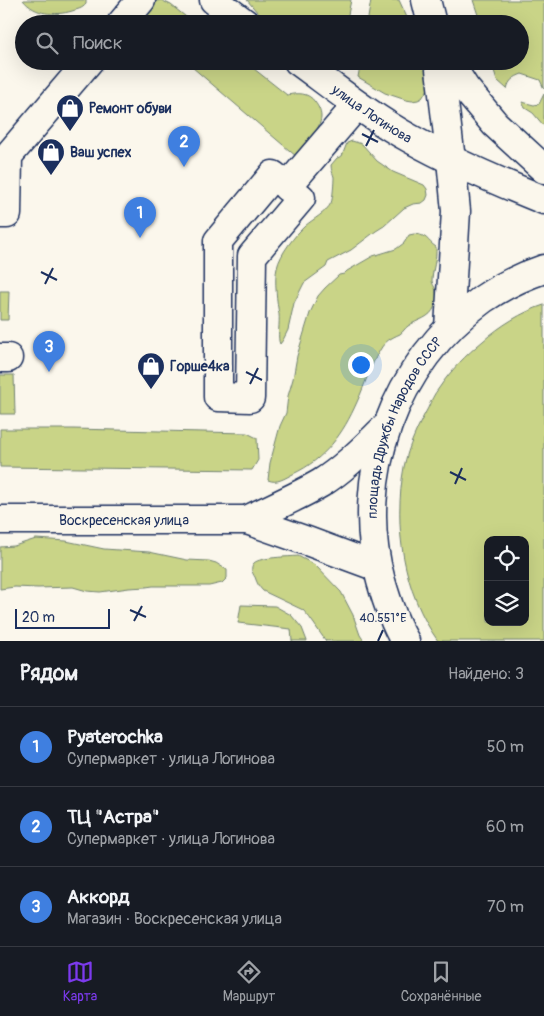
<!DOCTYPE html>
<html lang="ru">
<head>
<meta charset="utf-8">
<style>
	:root { --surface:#171b24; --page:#242831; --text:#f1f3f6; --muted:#9ea1a6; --line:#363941; --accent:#7c3aed }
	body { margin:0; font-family:Pangolin,sans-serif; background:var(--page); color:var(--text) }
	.controls { position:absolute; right:15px; bottom:15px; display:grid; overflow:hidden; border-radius:10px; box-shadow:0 5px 20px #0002 }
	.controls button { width:45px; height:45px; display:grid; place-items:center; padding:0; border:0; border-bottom:1px solid var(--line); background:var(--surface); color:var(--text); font:25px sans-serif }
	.scale { position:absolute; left:15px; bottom:12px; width:95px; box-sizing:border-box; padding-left:5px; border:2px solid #1b2f5e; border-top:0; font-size:14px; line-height:18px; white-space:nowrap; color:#1b2f5e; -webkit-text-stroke:4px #fbf7ec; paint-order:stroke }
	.you { position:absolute; left:360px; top:364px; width:18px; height:18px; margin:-12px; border:4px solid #fff; border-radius:50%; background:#1a73e8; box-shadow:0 0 0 8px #1a73e833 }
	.badge { display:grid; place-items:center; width:32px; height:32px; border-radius:50%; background:var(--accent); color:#fff; font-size:16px; font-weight:700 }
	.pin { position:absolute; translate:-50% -41px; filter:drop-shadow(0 1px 2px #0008) }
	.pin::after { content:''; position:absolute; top:26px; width:18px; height:15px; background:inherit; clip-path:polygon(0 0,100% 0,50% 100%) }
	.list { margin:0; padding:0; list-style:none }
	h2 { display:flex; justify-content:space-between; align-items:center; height:65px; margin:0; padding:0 20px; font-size:21px }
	h2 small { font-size:16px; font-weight:400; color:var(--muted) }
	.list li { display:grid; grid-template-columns:32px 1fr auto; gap:15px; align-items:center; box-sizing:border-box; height:80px; padding:0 20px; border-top:1px solid var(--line) }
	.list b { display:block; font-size:19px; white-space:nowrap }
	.list p { margin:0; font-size:16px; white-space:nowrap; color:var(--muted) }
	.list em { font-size:16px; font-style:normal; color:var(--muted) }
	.icon { flex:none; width:28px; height:28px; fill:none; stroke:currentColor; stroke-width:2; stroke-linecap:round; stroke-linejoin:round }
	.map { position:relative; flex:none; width:544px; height:641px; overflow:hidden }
	.search { position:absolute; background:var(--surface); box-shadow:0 5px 20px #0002; left:15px; right:15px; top:15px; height:55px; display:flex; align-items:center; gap:12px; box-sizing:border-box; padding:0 18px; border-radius:28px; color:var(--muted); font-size:19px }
	.sheet { height:305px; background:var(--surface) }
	nav { display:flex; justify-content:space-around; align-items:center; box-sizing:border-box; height:70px; border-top:1px solid var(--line); background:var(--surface); font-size:14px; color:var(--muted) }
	nav a { display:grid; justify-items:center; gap:2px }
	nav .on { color:var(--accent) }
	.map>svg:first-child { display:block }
	.green { fill:#c9d487; stroke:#728272; fill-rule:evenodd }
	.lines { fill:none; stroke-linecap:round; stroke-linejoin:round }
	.minor-casing { stroke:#1b2f5e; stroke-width:31 }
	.major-casing { stroke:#1b2f5e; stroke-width:31 }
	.minor { stroke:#fbf7ec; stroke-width:28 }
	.major { stroke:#fbf7ec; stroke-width:28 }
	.ticks { fill:none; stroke:#1b2f5e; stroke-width:2 }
	.labels { text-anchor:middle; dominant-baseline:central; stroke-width:4.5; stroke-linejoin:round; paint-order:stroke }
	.poi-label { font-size:14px; font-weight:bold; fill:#1b2f5e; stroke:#fbf7ec; text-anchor:start }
	.street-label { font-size:14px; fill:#1b2f5e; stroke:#fbf7ec }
	.ticks-label { font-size:12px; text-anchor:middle; fill:#1b2f5e; stroke:#fbf7ec; stroke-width:4.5; stroke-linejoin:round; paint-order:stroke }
</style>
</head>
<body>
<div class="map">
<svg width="544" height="641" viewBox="0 0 544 641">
	<rect width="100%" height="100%" fill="#fbf7ec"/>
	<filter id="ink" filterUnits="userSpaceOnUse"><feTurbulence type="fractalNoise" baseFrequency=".02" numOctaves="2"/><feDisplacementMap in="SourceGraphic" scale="10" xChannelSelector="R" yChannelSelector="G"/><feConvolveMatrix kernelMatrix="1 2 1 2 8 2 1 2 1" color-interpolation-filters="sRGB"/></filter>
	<g filter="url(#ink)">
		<g class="green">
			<path d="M23 0H86V4C82 9 78 9 72 11 55 16 35 15 23 0Z"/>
			<path d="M161 0 171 5 195 24H141L138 21C144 12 150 2 161 0Z"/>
			<polygon points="247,0 351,0 346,24 275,24 258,13"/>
			<polygon points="371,0 399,0 410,24 367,24"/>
			<path d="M473 0H544V89L540 80 522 74C514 77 509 80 507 89L497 80 491 61H520V24H481Z"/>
			<path d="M185 61H244L287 95C298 93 308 92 315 102 318 106 321 111 321 117 321 129 304 147 297 157Z"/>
			<polygon points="361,61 423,61 428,78 428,89 422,98 418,100 412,101 406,100 385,93 358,77"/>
			<polygon points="544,94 544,126 533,113 525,108 522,102 534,105 539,104"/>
			<path d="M352 141 362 144 377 161 393 172 424 185 427 189 428 195 426 200 422 203 413 204 404 208 384 226 376 231 351 250 328 262 326 267 304 283 294 303 288 330 283 340 280 344C277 339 280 322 279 314 277 303 274 279 277 268 280 254 295 235 305 226 313 219 326 213 331 203 333 199 334 181 334 177 333 173 331 170 331 165L337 158 342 156 347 143Z"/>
			<path d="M414 234C428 235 427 241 436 247 437 259 432 271 432 281 433 285 433 284 435 288 437 294 437 300 435 306 430 319 418 319 408 326 405 328 403 332 400 334 391 338 385 341 380 350 370 366 365 385 357 402 343 434 325 459 293 474 285 478 277 484 268 480L270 463 280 426 286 413 288 396 293 379 297 356 310 313 318 296 325 288 339 275 344 274 347 271 373 256 396 249 404 243 409 235Z"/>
			<polygon points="0,291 9,291 8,320 0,320"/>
			<path d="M544 305V641H438C403 592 393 526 404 467 408 447 418 426 428 408 431 401 434 394 439 388 451 370 466 355 483 341 500 326 522 312 544 305ZM488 540H525V622H488Z"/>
			<polygon points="0,375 14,375 15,414 0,414"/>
			<polygon points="0,429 73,429 247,433 257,438 258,460 252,470 0,467"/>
			<polygon points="36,539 66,541 104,549 149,552 187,560 209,561 216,563 227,570 227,578 222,583 209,586 153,586 146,587 129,588 100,592 87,591 73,587 38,588 15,587 0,589 0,547 14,546"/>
			<path d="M298 556 315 565 341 592 353 615 360 635 364 641H326C318 631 312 619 303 610L263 591C259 587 257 583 255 577 252 573 250 567 254 563 260 557 289 557 298 556Z"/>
			<polygon points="241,605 275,606 291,615 302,628 307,641 292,641 291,629 238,623"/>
		</g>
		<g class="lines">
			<g class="minor-casing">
				<g id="minor">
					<polyline points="214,0 246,24"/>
					<polyline points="426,0 432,24"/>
					<polyline points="121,24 141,0"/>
					<path id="s1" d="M298 61C335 88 371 117 411 139 454 163 499 182 544 200"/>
					<polyline points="439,61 451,160 456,211 449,328"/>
					<polyline points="448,61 465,88 495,124 544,169"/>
					<polygon points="273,175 301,198 252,256 250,398 218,397 218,241"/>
					<polyline points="287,187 357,105"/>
					<polyline points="0,214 7,214 8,156 89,61"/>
					<polyline points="0,358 8,358"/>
				</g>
			</g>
			<g class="major-casing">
				<g id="major">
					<path id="s2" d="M0 520H247L307 541 377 567"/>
					<path d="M247 520C271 508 297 497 321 483 345 468 365 447 386 427"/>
					<path id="s3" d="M405 641C394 623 387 602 381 581 352 477 395 362 483 299 502 286 523 276 544 269"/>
				</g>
			</g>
			<use href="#minor" class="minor"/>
			<use href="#major" class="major"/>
		</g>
	</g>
	<path class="ticks" d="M362 134 378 142M366 146 374 130M41 272 57 280M45 284 53 268M246 372 262 380M250 384 258 368M450 472 466 480M455 484 462 468M130 610 146 617M134 621 142 606M378 641 383 630"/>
	<defs>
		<g id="shop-pin" transform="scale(1.4375)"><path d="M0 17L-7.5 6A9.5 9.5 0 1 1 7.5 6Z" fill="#1b2f5e" stroke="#fbf7ec"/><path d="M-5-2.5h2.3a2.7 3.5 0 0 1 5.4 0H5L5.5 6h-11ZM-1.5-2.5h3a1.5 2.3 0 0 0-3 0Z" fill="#fff"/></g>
	</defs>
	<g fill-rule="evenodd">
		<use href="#shop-pin" x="70" y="108"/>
		<use href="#shop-pin" x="51" y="152"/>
		<use href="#shop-pin" x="151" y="366"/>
	</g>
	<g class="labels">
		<g class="poi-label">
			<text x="89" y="108">Ремонт обуви</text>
			<text x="70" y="152">Ваш успех</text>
			<text x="170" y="366">Горше4ка</text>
		</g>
		<g class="street-label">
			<text stroke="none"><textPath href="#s1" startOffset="91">улица Логинова</textPath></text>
			<text stroke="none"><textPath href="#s3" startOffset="226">площадь Дружбы Народов СССР</textPath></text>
			<text stroke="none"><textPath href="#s2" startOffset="124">Воскресенская улица</textPath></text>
		</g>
	</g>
	<g class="ticks-label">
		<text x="383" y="622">40.551°E</text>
	</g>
</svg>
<div class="controls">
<button><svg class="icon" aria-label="locate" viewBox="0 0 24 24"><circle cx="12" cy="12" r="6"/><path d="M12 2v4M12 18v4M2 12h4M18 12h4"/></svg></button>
<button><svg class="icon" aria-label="layers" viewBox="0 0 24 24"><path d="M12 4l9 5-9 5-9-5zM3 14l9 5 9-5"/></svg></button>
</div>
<div class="scale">20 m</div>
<div class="you"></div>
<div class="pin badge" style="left:140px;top:238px;background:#3f7fe0">1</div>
<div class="pin badge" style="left:184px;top:167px;background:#3f7fe0">2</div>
<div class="pin badge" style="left:49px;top:372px;background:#3f7fe0">3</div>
<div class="search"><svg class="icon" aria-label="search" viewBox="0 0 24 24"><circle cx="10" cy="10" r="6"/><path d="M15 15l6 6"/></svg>Поиск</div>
</div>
<section class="sheet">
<h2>Рядом<small>Найдено: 3</small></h2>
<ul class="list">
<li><span class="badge" style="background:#3f7fe0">1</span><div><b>Pyaterochka</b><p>Супермаркет · улица Логинова</p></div><em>50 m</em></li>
<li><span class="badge" style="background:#3f7fe0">2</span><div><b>ТЦ &quot;Астра&quot;</b><p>Супермаркет · улица Логинова</p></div><em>60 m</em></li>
<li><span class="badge" style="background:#3f7fe0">3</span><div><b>Аккорд</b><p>Магазин · Воскресенская улица</p></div><em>70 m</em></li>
</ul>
</section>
<nav>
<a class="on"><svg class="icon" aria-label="map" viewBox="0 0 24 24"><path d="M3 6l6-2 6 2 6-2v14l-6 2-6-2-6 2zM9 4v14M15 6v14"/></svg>Карта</a>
<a><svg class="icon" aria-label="directions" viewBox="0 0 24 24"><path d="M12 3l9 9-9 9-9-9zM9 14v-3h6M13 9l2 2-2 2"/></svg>Маршрут</a>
<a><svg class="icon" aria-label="saved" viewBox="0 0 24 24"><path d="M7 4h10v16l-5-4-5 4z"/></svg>Сохранённые</a>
</nav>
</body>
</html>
